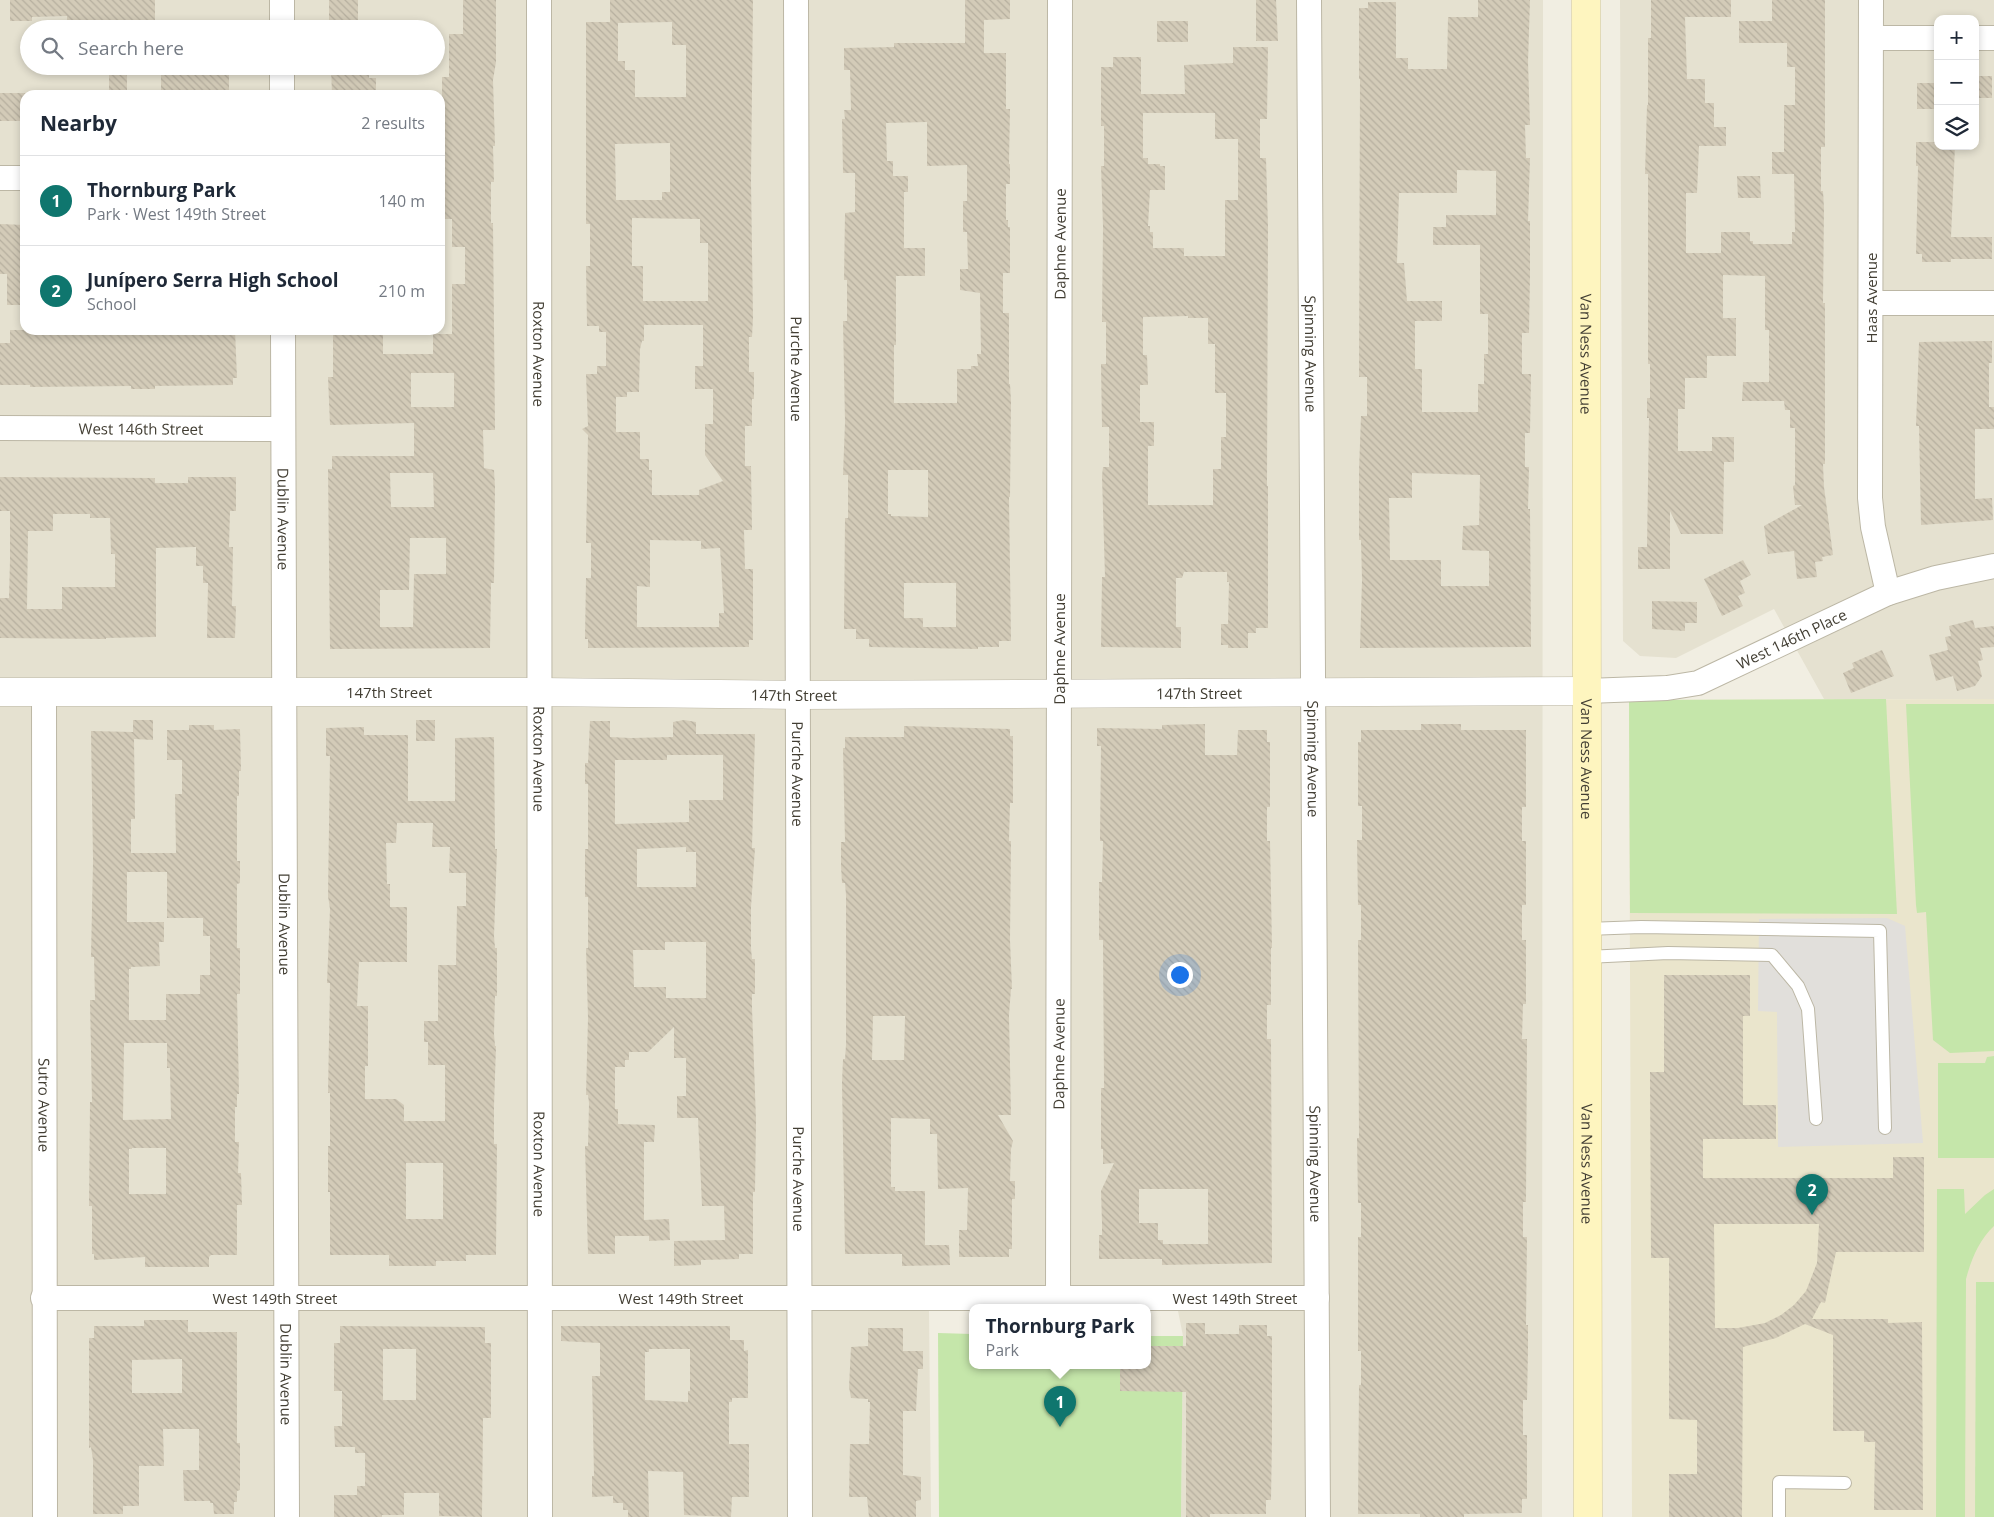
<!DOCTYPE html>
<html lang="en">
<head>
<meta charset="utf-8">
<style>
	:root { --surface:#fff; --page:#f2f2f3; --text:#1f2937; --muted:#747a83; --line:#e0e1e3; --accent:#0f766e }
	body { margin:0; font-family:"Open Sans",sans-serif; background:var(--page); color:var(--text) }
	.controls { position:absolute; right:15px; top:15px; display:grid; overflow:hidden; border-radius:10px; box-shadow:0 2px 8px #0003 }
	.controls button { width:45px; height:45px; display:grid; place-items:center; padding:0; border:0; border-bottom:1px solid var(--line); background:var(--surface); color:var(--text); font:25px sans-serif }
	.you { position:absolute; left:1179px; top:974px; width:18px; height:18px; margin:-12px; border:4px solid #fff; border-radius:50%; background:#1a73e8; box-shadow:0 0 0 8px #1a73e833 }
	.badge { display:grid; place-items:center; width:32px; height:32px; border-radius:50%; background:var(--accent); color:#fff; font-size:16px; font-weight:700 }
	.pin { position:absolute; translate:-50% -41px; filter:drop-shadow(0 1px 2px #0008) }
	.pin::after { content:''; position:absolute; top:26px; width:18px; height:15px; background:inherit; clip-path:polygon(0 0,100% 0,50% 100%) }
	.popup { position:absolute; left:969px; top:1304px; width:182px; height:65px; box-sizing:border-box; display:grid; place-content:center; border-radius:10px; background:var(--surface); filter:drop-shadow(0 1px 4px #0005); font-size:16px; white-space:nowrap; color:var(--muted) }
	.popup b { font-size:19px; color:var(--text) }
	.popup::after { content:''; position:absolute; left:50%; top:100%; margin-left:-10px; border:10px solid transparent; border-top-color:var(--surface) }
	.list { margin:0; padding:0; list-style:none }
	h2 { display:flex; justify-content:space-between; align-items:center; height:65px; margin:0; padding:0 20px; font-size:21px }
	h2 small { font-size:16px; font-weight:400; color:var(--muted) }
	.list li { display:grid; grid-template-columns:32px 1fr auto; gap:15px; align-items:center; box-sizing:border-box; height:90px; padding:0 20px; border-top:1px solid var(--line) }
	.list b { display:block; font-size:19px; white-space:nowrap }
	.list p { margin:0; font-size:16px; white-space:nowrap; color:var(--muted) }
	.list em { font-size:16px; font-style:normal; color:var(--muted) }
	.icon { flex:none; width:28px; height:28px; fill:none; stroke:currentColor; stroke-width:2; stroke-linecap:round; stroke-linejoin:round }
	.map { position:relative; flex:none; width:1994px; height:1517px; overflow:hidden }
	.search { position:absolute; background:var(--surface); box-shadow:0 2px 8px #0003; left:20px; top:20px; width:425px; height:55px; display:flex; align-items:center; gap:12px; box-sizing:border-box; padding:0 18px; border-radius:28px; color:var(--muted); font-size:19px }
	.panel { position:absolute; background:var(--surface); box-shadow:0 2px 8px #0003; left:20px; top:90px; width:425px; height:245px; border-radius:15px }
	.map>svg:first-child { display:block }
	.residential { fill:#e5e1d0; fill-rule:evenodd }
	.education { fill:#eae5cc }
	.park { fill:#c5e6aa }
	.parking { fill:#e1dfdb }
	.building { fill:url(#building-back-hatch); fill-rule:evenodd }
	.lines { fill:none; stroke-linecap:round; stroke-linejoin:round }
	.service-casing { stroke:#bcb7a5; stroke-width:14 }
	.minor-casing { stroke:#bcb7a5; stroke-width:26 }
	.tertiary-casing { stroke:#bcb7a5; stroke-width:29 }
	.secondary-casing { stroke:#d2c792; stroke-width:29 }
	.service { stroke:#fff; stroke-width:12 }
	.minor { stroke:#fff; stroke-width:24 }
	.tertiary { stroke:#fff; stroke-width:28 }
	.secondary { stroke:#fef5bf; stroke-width:28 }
	.labels { text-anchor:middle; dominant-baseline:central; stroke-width:4; stroke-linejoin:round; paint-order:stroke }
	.street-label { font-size:15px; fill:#423e33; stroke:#fff }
</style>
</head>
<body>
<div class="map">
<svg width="1994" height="1517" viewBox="0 0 1994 1517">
	<defs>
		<pattern id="building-back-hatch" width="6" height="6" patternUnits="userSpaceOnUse" patternTransform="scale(1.25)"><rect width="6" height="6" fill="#d3cbb8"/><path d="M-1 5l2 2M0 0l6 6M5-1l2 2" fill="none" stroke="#b6af9f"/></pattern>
	</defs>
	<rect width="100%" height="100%" fill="#f1eee2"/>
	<g class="residential">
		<path d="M0 0H1543L1542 1517H1181L1183 1336 1178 1311H1148V1308L929 1310 931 1517H0ZM29 29H436V66H29ZM25 95H440V330H25Z"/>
		<path d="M1620 0H1994V699H1824L1774 609 1676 658 1640 656 1623 641ZM1938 19H1975V146H1938Z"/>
	</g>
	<polygon class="education" points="1994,699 1994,1517 1632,1517 1629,700"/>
	<g class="park">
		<polygon points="1886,699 1897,914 1630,913 1629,700"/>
		<polygon points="1906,704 1994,704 1994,1051 1950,1053 1933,1040 1926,912 1917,913 1916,905"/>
		<polygon points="1994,1056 1994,1158 1938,1158 1938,1063 1985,1063 1987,1057"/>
		<path d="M1937 1189H1964L1965 1214 1985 1195 1994 1189V1226C1979 1240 1971 1260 1966 1279L1965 1517H1936Z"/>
		<polygon points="1976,1282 1994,1282 1994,1517 1975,1517"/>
		<polygon points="938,1333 972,1334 972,1366 1148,1366 1148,1336 1183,1336 1181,1517 939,1517"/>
	</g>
	<polygon class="parking" points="1887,918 1905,926 1923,1143 1778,1147 1777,1012 1758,1011 1759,919"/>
	<g class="building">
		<polygon points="10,0 155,0 155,20 128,20 128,29 109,29 109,21 67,21 67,16 32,17 32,21 10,21"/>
		<polygon points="329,0 358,0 358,20 354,20 354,29 332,29 332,20 329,20"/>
		<path d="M463 0H496V62L493 80 495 146H493L494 182H491V223H493L495 430H483L484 468 494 470 495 487 494 583H491L490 648 330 649 328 469H332V456H414V423L330 425 328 377H333V330H383V354H433V334H452V284H465V247H452V219H442L440 139H442V77H449V34H463ZM411 373H454V407H411ZM390 473H433L434 507H391ZM410 538H446V574H414L413 627H380V590H409Z"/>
		<path d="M610 0H753L751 180 753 318 752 337H749V372H754V399H752V426H745V466H751L752 530H744L745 569H753V640H749V647L588 648V639H585L586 578H591V543H586L588 435 582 429 588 426 586 374H597V366H606V332H599V326H587L586 266H590V224H586V22H610ZM672 22V45H686V97H635V70H625V61H618V23ZM670 143V192H662V200H616L615 144ZM632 218 700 219V243H708V301H643V266H632ZM644 325H703V366H695V389H713V424H705V455L723 481 699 490V495H652V470H649V459H640V432H616V397H627V392H639L640 349 642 341H644ZM650 540 701 541V549L720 548 724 613H719V627H637V586L650 587Z"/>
		<path d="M965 0H1010V19L984 20V53H1006V109H1010L1009 164H1010V184H1006V220H1008V227H1010V273H1003V313H1009V384H1010L1011 401 1010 497H1009L1011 641H999V647H978V649L869 647V639H856V629H844L845 518H848V475H843L845 422 843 321H847V280H844L845 213 855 212V173H843L842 119H845L844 110H851L850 70H844V48L894 47V43H965ZM927 122V166L967 165V201H963V232H967L968 269H960V290L980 293 981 354H977L978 366H971V369H957V403H894V345H896V276H925V248H904V192H908V176H893V161H887L886 123ZM888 470H928V517L891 516V514H888ZM904 583H956V627H923V618H904Z"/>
		<polygon points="1256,0 1276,0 1278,41 1256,41"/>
		<path d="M1478 0H1530L1528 62 1530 125H1525L1526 158H1530L1528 221H1530V274L1529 333H1522V374H1531L1530 433H1525V467H1529L1528 509H1530L1531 647 1360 648 1362 580 1361 540H1359V470L1361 416H1367V377H1359L1360 79H1359V8H1368V2H1396V58H1408V69H1447L1448 17H1478ZM1457 170 1496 171V215H1446V227H1433V245H1480V314H1488V354H1484V384H1478V412H1422V369H1415V321H1442V301H1407L1404 263H1397L1399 193H1457ZM1412 473 1480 475 1479 525 1463 526 1462 550 1489 551V586H1441V560H1390L1389 498H1412Z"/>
		<polygon points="1651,0 1731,0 1731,17 1685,17 1687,79 1705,79 1705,103 1714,103 1714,127 1726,127 1726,146 1699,146 1697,193 1686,193 1686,253 1721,253 1721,232 1750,232 1750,241 1753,241 1753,244 1792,244 1792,232 1795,232 1794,174 1772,174 1772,152 1784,152 1784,105 1795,105 1795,67 1787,67 1787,43 1739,43 1739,21 1772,21 1772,0 1825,0 1825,147 1821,147 1821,191 1823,191 1824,208 1823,303 1825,303 1825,464 1823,464 1824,487 1833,555 1822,557 1823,561 1815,562 1817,577 1797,579 1794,551 1768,554 1764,526 1802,505 1795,505 1793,486 1795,485 1795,428 1790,428 1790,410 1785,410 1784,401 1742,401 1743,382 1769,382 1769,330 1765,330 1765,276 1723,275 1723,318 1736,318 1736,356 1707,356 1707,378 1685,378 1685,409 1678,409 1678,451 1712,451 1712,437 1734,437 1734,462 1724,462 1723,534 1681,534 1670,511 1670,569 1638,569 1638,547 1647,547 1649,418 1647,418 1647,398 1650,398 1650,364 1648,364 1648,174 1645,174 1647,105 1648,105 1648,38 1651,38"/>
		<rect x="1157" y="21" width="31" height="21"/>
		<path d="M1233 47H1268L1267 119H1260V158H1266L1268 227 1267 486H1268V628H1256V633H1248V648H1228V645H1221V624H1228L1229 582H1227V572H1184L1182 578H1176V627H1181V648L1101 647 1102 577H1105L1102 476 1103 467H1109V427H1102L1101 364H1106V322H1102L1103 227 1101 166H1104V126H1101V67H1113V57H1141V94H1185L1184 65 1233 63ZM1143 113H1215V139H1238V200H1225V256H1184V248H1153V232H1150V226H1148L1150 190H1165V166H1160V164H1148V158H1143ZM1188 316V318H1208V344H1215V393H1226V437H1221V469H1213V505H1148V446H1154V422H1140V385H1148L1147 355H1143V317Z"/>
		<rect x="109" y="66" width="18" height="29"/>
		<rect x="161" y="66" width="68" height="29"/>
		<polygon points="331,66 369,67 369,78 376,78 376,95 332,95"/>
		<rect x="1975" y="76" width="17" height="22"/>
		<rect x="1917" y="83" width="21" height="26"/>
		<rect x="0" y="93" width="25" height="28"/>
		<polygon points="1916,142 1938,142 1938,146 1955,146 1951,237 1992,237 1992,259 1951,259 1951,262 1922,262 1922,254 1916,254 1918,166 1916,166"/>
		<polygon points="1737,176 1760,176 1761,198 1738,198"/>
		<polygon points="0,224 25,225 25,305 7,305 7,274 0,274"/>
		<polygon points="10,330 235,330 237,378 233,378 233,385 155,386 155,389 131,389 131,386 30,387 30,385 0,385 0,343 10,343"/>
		<polygon points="1992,341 1992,363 1989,363 1989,407 1994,407 1994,429 1975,429 1975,499 1992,498 1993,520 1921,525 1919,426 1916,426 1919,342"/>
		<path d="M0 477 155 478V483H188V477H236V511H230L229 547H233L232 606H236L235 638H207L208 583H203V566H196V547L156 548V637L106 638V639L0 638V598H9L10 560V511H0ZM53 514H90V518H110L111 554H115V587H62V609H27L28 531H53Z"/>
		<polygon points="1743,560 1751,575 1740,581 1745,593 1738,596 1743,606 1722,616 1704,579"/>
		<polygon points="1652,601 1697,602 1697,623 1685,623 1685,631 1652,629"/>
		<polygon points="1973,620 1975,628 1994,626 1994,647 1980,648 1983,660 1978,661 1982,676 1975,686 1957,691 1953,676 1936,681 1929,655 1948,650 1945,637 1951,636 1949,626"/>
		<polygon points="1882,650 1894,676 1851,693 1843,673 1854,668 1852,663"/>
		<path d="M133 720H153V740L134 739 135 819H131V853H176L175 794H182V760H167V730H189V725H214V730L240 729 241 771H239V796H237V861H240V883L237 884V948H240V994H237L239 1094H237V1107H235V1142H239L238 1173H241L242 1205H237V1255H211L209 1257V1267H145V1257L94 1260V1254H92V1206H89L90 1102H92L90 1000H95L94 957H91L93 861 91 731 133 732ZM127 872H167V918H203V936H210V975H200V994H166V1020H129V969H131V967L160 966 159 942H164V922H127ZM124 1043H167V1068H170L171 1119 123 1120ZM132 1148H166V1194H129V1149H132Z"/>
		<rect x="416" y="720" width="19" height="21"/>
		<path d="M684 720 696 722V734H755L752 848H755L751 907V948L752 959H755V994H752V1007L756 1121 755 1192H753V1254H739V1259L701 1260V1265L674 1266V1241L725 1240 724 1206H702L698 1118H677V1096H686V1058H674V1027L648 1052H629V1060H625V1067H615V1109H618V1124L655 1125 654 1142H644V1220L669 1219 670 1240 649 1241V1236H615V1254H588L585 1146H588L589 1103 588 1095H586L588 1018 586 948H588V897H585V849H588V784H585V763H588L590 721H610V737L631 738 673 737V722ZM667 755H723V800H689V822L615 824V760H667ZM686 847V852H696V887H637V849ZM665 942H706V998H666V987H634L633 950H665Z"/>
		<path d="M1205 724V755H1237L1238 730H1267V742H1270V807H1267V841H1270L1272 948H1271V1005H1267V1039H1271L1272 1263 1162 1265V1259H1099V1235H1102V1223L1101 1191 1114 1163 1103 1164V1149H1101V1088H1104L1103 940H1099V882H1102L1103 841H1100L1101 746H1097V728L1162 729V725ZM1139 1189H1208V1244H1163V1240H1158V1223H1139Z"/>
		<polygon points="1421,724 1461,724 1461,730 1526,730 1526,807 1522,807 1522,841 1526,841 1526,905 1522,905 1522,940 1526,940 1526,1004 1523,1004 1522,1039 1527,1039 1526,1202 1523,1202 1523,1237 1527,1237 1526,1325 1528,1325 1528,1349 1527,1400 1523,1400 1523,1435 1527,1435 1527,1499 1522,1499 1522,1513 1464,1514 1464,1517 1420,1517 1420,1514 1358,1514 1359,1385 1361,1385 1361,1351 1358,1351 1358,1237 1361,1237 1361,1203 1358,1203 1357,1138 1359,1138 1358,940 1361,940 1361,905 1358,905 1357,840 1362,840 1362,806 1358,806 1358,742 1361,742 1361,730 1421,730"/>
		<path d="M904 726 1010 729V736H1013V803H1010L1009 841H1011L1010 940 1012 989H1011L1009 1015 1011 1115H998L1013 1141 1011 1149 1010 1181H1015V1199H1012V1249H1009V1257H959V1230H967L968 1188 938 1189 937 1134H930V1119L891 1118V1187H895V1191H925V1245H949L950 1265 902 1266V1254H845L842 1083 843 1059H845L846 1045V895L845 883H842L841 866V842H845L843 748H845V737H904ZM873 1016H905L904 1060H872Z"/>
		<path d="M364 727V735H408V801H455V738L494 737 495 849H497L494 936 495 948H497V996H495L494 1034 495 1046H496L494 1106V1144H497L496 1255H466V1261H436V1266H389V1255H330V1192H328V1146H330V1093H328L330 983H327L330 909 328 896 330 756H326V728ZM397 823H433L432 847H450L449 873H466V906H457L456 965H438V1021H424V1042H428V1065H445V1121H404V1105L396 1099H365V1066H368V1006H357L359 962H407V907H390V884H387L386 843H396ZM406 1163H443V1219H406Z"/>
		<path d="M1664 975H1750V1016H1743V1105H1776V1139H1703V1178H1893V1157H1924V1252H1836L1825 1303 1821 1302 1812 1319H1888V1323L1922 1322 1923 1510H1874L1875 1442H1864V1431H1833V1335L1805 1324 1776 1338 1743 1347 1742 1517H1669V1474H1697V1420L1669 1419V1258H1651L1650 1072H1664ZM1714 1224H1819L1817 1263 1806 1291 1794 1305 1781 1315 1765 1323 1738 1328H1715Z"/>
		<path d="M144 1320H188V1332H237V1443H240V1490L237 1491V1502H234V1514H214L213 1503H210V1501H184L183 1470H199V1429H163L164 1466H139V1506H123V1514H93V1460L91 1447 89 1448V1338H94V1326H144ZM182 1359V1393H132V1360Z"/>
		<polygon points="1186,1323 1205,1323 1205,1334 1239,1334 1239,1325 1267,1325 1267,1336 1272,1336 1272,1437 1271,1500 1266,1500 1266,1514 1210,1514 1210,1517 1186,1517 1186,1392 1120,1391 1120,1366 1148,1366 1148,1346 1186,1346"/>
		<path d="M340 1326 485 1327V1343H491V1418H483L482 1517 439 1516V1493H404V1515H382V1517H334V1495H357V1486H365V1453H355V1447H335L334 1426H342V1391H334V1343H340ZM383 1349H416V1400H383Z"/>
		<path d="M561 1326H730V1340H744V1351L748 1350V1398H732V1402H729V1444H749V1497H732L731 1517 684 1515 683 1472 648 1471 649 1517H628V1510H623V1503H613V1496L592 1497V1476H594L592 1376H600V1343L561 1341ZM649 1349H690V1391H688V1402L645 1400V1352H649Z"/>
		<polygon points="868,1328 903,1328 903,1351 923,1351 923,1369 918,1369 916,1411 903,1411 903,1475 921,1477 921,1500 916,1501 916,1517 869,1517 867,1497 849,1497 850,1444 869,1444 870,1402 868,1402 868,1399 851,1398 849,1387 851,1347 868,1346"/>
	</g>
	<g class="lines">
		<g class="service-casing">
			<g id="service">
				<polyline points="1587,929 1641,927 1880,931 1885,1128"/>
				<polyline points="1587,957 1668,953 1772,955 1798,986 1808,1009 1816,1119"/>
				<polyline points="1779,1517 1779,1482 1845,1483"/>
			</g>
		</g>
		<g class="minor-casing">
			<g id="minor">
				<polyline points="282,0 282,29"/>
				<path id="s1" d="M539 0 540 1517"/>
				<path id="s2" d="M796 0 800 1517"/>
				<path id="s3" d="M1309 0 1318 1517"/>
				<polyline points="1871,0 1870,498 1873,527 1888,593"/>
				<polyline points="1872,38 1938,38"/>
				<polyline points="1975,38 1994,38"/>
				<polyline points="282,66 282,95"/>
				<polyline points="0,178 25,178"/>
				<polyline points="1871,303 1994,303"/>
				<path id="s4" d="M283 330 287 1517"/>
				<path id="s5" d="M0 428 283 429"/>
				<path id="s6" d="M44 691 45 1517"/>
				<path id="s7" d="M1587 691 1667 688 1698 683 1888 593 1936 578 1994 566"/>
				<path id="s8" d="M43 1298H1317"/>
				<path id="s9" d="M1058 1298 1060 0"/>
			</g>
		</g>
		<g class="tertiary-casing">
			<g id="tertiary">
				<path id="s10" d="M0 692H539L799 695 1587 691"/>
			</g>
		</g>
		<g class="secondary-casing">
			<g id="secondary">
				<path id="s11" d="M1586 0 1588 1517"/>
			</g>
		</g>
		<use href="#service" class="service"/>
		<use href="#minor" class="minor"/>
		<use href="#tertiary" class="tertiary"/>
		<use href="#secondary" class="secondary"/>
	</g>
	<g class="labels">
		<g class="street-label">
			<text stroke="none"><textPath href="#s9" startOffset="1054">Daphne Avenue</textPath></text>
			<text transform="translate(1871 298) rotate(-90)">Haas Avenue</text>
			<text stroke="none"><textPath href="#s1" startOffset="354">Roxton Avenue</textPath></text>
			<text stroke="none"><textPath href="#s3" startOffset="354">Spinning Avenue</textPath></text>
			<text stroke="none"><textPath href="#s11" startOffset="354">Van Ness Avenue</textPath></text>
			<text stroke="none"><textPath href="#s2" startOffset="369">Purche Avenue</textPath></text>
			<text stroke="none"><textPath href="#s5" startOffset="141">West 146th Street</textPath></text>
			<text stroke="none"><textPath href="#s4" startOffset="189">Dublin Avenue</textPath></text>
			<text stroke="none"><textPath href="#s7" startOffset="215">West 146th Place</textPath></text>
			<text stroke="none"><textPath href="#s9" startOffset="649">Daphne Avenue</textPath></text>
			<text stroke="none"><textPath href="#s10" startOffset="389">147th Street</textPath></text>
			<text stroke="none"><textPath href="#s10" startOffset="1199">147th Street</textPath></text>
			<text stroke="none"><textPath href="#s10" startOffset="794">147th Street</textPath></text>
			<text stroke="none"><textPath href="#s1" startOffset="759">Roxton Avenue</textPath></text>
			<text stroke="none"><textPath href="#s3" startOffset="759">Spinning Avenue</textPath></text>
			<text stroke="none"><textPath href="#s11" startOffset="759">Van Ness Avenue</textPath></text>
			<text stroke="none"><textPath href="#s2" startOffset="774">Purche Avenue</textPath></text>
			<text stroke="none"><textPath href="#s4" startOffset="594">Dublin Avenue</textPath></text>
			<text stroke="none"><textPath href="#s9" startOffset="244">Daphne Avenue</textPath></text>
			<text stroke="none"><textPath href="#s6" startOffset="414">Sutro Avenue</textPath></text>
			<text stroke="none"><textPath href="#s1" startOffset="1164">Roxton Avenue</textPath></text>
			<text stroke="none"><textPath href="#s3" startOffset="1164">Spinning Avenue</textPath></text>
			<text stroke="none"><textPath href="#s11" startOffset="1164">Van Ness Avenue</textPath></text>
			<text stroke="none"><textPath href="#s2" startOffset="1179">Purche Avenue</textPath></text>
			<text stroke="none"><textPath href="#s8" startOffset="232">West 149th Street</textPath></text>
			<text stroke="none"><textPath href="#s8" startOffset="638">West 149th Street</textPath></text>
			<text stroke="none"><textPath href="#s8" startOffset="1192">West 149th Street</textPath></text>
			<text stroke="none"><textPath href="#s4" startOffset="1044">Dublin Avenue</textPath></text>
		</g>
	</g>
</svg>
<div class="controls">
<button>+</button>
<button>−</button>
<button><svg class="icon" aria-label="layers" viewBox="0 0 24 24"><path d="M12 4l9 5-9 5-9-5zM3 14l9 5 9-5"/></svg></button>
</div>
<div class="you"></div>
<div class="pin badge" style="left:1060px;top:1427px">1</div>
<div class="popup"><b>Thornburg Park</b>Park</div>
<div class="pin badge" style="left:1812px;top:1215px">2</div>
<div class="search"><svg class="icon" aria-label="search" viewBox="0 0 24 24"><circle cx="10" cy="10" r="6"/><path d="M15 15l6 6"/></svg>Search here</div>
<section class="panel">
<h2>Nearby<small>2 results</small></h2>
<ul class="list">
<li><span class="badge">1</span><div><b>Thornburg Park</b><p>Park · West 149th Street</p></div><em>140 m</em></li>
<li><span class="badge">2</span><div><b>Junípero Serra High School</b><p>School</p></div><em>210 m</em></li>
</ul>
</section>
</div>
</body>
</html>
